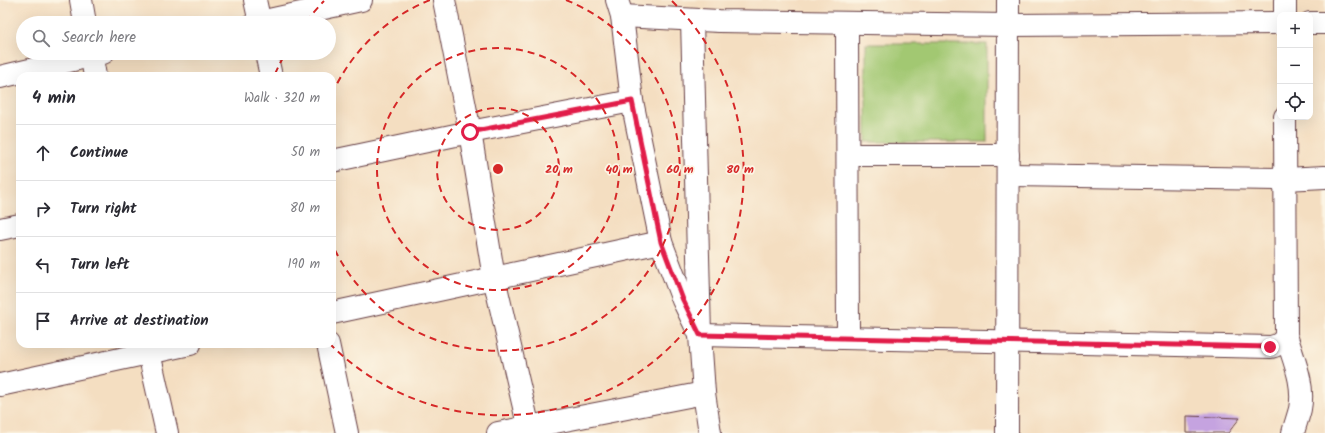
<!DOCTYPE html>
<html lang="en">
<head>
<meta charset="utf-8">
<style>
	:root { --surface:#fff; --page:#f7f7f7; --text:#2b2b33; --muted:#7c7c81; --line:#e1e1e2 }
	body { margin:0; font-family:Kalam,sans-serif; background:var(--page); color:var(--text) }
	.controls { position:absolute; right:12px; top:12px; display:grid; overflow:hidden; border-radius:8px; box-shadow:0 4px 16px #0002 }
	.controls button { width:36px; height:36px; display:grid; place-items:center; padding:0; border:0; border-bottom:1px solid var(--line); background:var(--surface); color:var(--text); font:20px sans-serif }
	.stop { position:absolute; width:12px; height:12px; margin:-9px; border:3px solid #e11d48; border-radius:50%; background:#fff }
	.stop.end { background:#e11d48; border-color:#fff; box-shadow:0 1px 4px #0008 }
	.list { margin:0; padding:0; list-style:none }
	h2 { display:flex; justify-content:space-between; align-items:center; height:52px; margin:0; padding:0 16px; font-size:17px }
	h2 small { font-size:13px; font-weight:400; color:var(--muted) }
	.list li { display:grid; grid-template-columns:26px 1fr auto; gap:12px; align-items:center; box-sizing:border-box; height:56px; padding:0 16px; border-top:1px solid var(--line) }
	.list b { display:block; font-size:15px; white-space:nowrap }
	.list em { font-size:13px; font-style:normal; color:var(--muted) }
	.icon { flex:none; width:22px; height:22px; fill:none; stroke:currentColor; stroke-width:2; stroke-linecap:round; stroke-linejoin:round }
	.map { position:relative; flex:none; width:1325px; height:433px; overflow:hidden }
	.search { position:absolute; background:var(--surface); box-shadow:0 4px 16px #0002; left:16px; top:16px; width:320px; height:44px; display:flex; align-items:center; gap:10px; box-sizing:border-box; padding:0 14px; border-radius:22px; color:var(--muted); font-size:15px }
	.panel { position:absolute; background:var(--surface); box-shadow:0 4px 16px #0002; left:16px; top:72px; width:320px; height:276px; border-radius:12px }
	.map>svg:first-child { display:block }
	.green { fill:#a2c872; stroke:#76744e }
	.building { fill:#c5a3e0 }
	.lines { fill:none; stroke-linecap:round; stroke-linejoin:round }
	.street-casing { stroke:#643c42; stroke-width:24 }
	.street { stroke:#fff; stroke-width:22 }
	.route { stroke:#e11d48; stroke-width:5 }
	.ring { fill:none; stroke:#d62828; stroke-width:2; stroke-dasharray:7 5 }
	.centre { fill:#d62828; stroke:#fcf5e5; stroke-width:2 }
	.ring-label { font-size:12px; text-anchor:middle; font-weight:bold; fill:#d62828; stroke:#fcf5e5; stroke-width:3.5; stroke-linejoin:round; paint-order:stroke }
</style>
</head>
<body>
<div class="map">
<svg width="1325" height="433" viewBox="0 0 1325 433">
	<rect width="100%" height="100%" fill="#fcf5e5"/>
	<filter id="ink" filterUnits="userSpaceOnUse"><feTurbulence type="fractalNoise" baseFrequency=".025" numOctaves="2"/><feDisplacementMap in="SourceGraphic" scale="8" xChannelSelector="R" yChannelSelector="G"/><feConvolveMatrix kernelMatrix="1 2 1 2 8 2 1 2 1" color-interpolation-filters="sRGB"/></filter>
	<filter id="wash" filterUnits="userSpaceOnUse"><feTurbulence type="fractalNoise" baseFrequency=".012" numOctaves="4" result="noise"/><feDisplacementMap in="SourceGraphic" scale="16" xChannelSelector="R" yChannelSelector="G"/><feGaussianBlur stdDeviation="0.9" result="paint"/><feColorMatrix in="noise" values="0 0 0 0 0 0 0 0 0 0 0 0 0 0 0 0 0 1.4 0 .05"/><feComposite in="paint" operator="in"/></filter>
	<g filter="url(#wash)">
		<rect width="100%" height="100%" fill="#f4dec1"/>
		<rect class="green" x="866" y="44" width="121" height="98"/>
		<g id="blocks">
			<polygon class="building" points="1187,416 1240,418 1228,433 1187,433"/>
		</g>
	</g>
	<g filter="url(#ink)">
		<use href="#blocks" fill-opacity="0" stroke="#643c42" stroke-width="1"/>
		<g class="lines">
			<g class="street-casing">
				<g id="street">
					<polyline points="81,0 85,23"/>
					<polyline points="255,0 260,23"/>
					<polyline points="444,0 470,132 494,278 530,433"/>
					<path d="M617 0 622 16 632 101 661 242 683 300 700 335 1271 347C1278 345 1283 343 1286 335"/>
					<polyline points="1285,0 1285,15"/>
					<polyline points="622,16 719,21 1008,25 1280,23"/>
					<polyline points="692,20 700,335 704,393 710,433"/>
					<polyline points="255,23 361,0"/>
					<polyline points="847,23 848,338"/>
					<polyline points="1310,23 1325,23"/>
					<polyline points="91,53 95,76"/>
					<polyline points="266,53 271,76"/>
					<polyline points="0,77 103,53"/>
					<path d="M1285 117 1286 335C1293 359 1305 383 1300 409 1298 417 1295 425 1293 433"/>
					<polyline points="848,155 1008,155"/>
					<polyline points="332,161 470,132 632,101"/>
					<polyline points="1008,175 1285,179 1325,177"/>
					<polyline points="0,229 20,225"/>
					<polyline points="332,313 661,242"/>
					<polyline points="147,344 167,433"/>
					<polyline points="328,344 347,433"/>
					<polyline points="0,385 190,344"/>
					<polyline points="498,433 704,393"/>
					<polyline points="1007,433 1008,0"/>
				</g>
			</g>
			<use href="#street" class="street"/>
		</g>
	</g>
	<g class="lines" filter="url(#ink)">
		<polyline class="route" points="470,132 632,101 661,242 683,300 700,335 1270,347"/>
	</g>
	<g class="ring">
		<circle cx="498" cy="169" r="61"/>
		<circle cx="498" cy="169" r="121"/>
		<path d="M332 94A182 182 0 0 1 430 0M566 0A182 182 0 1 1 332 244"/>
		<path d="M275 74A242 242 0 0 1 285 54M306 22A242 242 0 0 1 324 1M672 1A242 242 0 0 1 331 345"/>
	</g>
	<circle cx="498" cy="169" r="6" class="centre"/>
	<g class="ring-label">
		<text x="559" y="173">20 m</text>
		<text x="619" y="173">40 m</text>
		<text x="680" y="173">60 m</text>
		<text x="740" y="173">80 m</text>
	</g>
</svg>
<div class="controls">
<button>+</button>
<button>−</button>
<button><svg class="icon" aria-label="locate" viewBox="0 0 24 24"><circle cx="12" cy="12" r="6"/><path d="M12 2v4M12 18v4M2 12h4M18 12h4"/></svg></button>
</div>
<div class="stop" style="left:470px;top:132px"></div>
<div class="stop end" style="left:1270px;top:347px"></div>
<div class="search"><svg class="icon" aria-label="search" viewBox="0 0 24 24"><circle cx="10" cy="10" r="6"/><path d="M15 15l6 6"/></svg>Search here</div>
<section class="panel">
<h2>4 min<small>Walk · 320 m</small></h2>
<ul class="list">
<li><svg class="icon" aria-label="ahead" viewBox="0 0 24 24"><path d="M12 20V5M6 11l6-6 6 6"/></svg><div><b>Continue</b></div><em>50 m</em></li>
<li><svg class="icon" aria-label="right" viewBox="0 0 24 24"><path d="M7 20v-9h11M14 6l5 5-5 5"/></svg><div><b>Turn right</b></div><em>80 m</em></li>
<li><svg class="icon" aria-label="left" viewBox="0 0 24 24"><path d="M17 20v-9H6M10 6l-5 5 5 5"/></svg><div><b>Turn left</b></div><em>190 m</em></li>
<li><svg class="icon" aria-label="arrive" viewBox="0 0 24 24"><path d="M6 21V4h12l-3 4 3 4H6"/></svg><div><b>Arrive at destination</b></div></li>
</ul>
</section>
</div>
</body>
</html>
